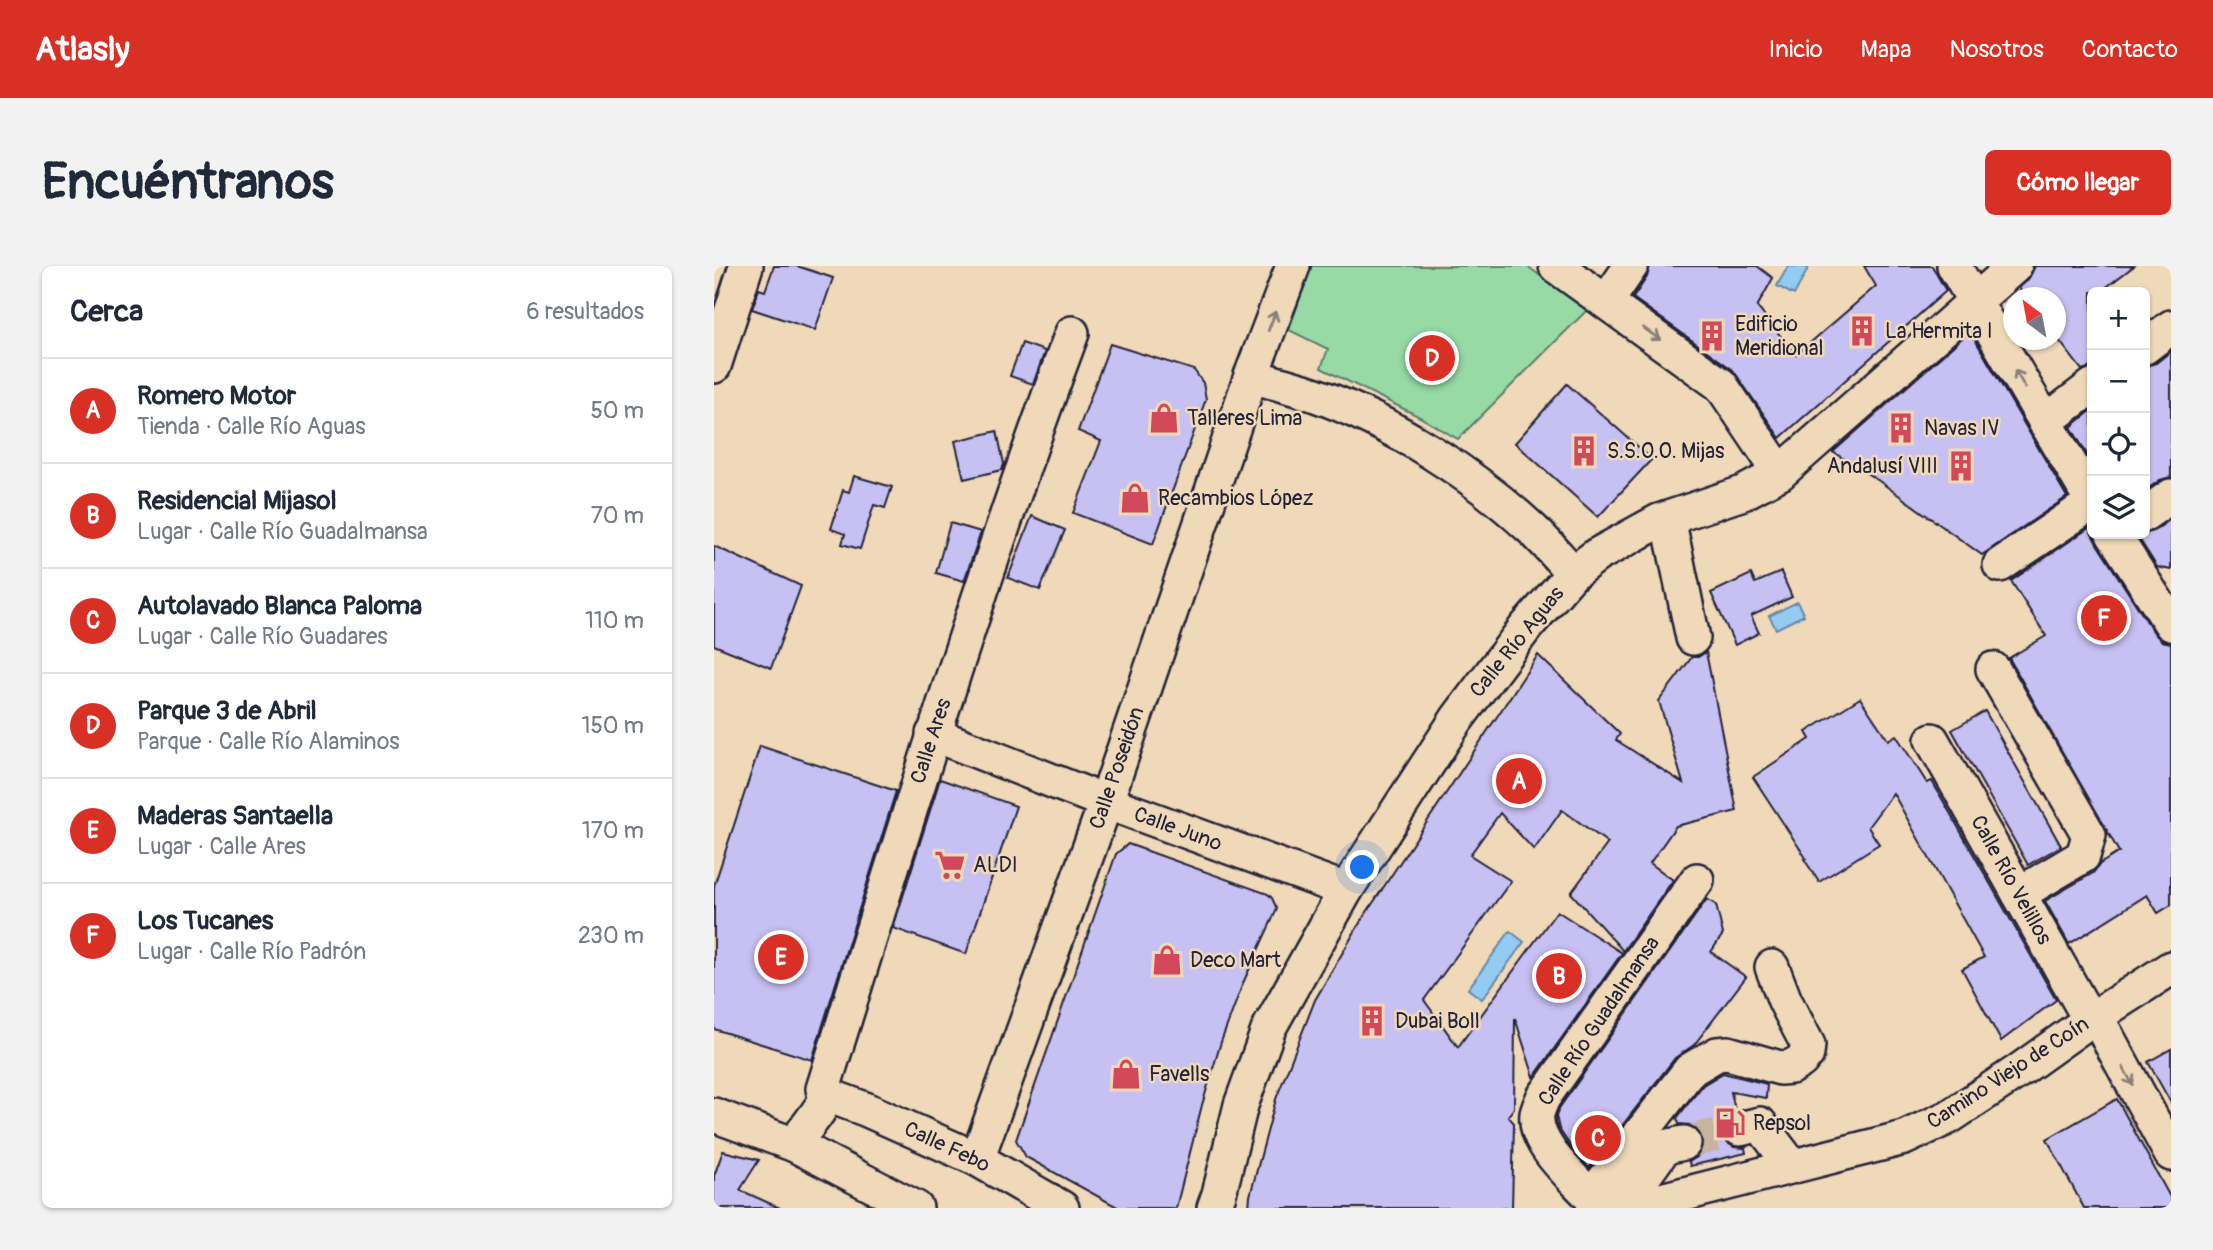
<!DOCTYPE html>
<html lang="es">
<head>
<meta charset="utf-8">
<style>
	:root { --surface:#fff; --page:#f2f2f3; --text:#1f2937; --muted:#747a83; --line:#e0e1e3; --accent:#d93025 }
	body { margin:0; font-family:Pangolin,sans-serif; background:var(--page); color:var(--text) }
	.controls { position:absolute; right:21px; top:21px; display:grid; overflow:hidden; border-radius:10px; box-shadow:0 2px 5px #0004 }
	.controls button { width:63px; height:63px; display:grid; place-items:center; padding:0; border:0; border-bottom:2px solid var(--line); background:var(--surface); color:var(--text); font:35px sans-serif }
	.compass { position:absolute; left:1289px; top:21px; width:63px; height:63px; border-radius:50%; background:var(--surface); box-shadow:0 2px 5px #0004; rotate:328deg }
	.you { position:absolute; left:649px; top:602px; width:24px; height:24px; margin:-18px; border:5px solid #fff; border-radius:50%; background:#1a73e8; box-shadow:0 0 0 10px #1a73e833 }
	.badge { display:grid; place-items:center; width:46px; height:46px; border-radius:50%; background:var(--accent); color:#fff; font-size:23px; font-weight:700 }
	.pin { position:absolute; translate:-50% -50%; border:4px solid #fff; box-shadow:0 2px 7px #0006 }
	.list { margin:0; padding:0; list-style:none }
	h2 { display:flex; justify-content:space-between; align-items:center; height:91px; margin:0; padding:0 28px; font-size:30px }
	h2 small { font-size:23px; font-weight:400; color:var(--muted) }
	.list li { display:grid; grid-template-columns:46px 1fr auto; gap:21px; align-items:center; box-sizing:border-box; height:105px; padding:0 28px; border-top:2px solid var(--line) }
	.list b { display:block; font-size:26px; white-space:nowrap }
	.list p { margin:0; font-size:23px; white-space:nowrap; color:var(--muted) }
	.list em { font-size:23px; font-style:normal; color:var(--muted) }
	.icon { flex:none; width:38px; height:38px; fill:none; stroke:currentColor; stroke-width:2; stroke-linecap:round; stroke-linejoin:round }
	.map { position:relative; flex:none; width:1457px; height:942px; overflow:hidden; border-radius:10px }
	header { display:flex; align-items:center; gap:42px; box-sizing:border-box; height:98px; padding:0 35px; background:var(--accent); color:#fff }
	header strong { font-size:33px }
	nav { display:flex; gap:38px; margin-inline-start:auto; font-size:24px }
	.intro { display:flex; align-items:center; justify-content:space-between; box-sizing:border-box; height:168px; padding:0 42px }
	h1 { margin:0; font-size:49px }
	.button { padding:18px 32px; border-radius:10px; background:var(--accent); color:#fff; font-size:24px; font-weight:700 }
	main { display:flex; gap:42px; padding:0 42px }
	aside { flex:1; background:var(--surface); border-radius:10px; box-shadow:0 2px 5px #0004 }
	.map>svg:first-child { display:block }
	.green { fill:#97daa6; stroke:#5c7e70; stroke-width:2 }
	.water { fill:#93cbf2; stroke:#6687a9; stroke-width:2 }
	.building { fill:#c7c0f2; stroke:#22223b; stroke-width:2 }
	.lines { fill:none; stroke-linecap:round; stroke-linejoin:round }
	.minor-tunnel { stroke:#c7b49f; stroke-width:33; stroke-dasharray:33 17; stroke-linecap:butt }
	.minor-casing { stroke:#22223b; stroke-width:38 }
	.minor { stroke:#f0d9b8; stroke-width:33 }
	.oneway { stroke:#897e7a }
	.labels { text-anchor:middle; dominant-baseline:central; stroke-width:5; stroke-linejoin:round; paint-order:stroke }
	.poi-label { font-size:21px; fill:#22223b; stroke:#f0d9b8; text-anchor:start }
	.street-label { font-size:21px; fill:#22223b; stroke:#f0d9b8 }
</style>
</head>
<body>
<header>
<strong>Atlasly</strong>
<nav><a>Inicio</a><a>Mapa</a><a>Nosotros</a><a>Contacto</a></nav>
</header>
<div class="intro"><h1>Encuéntranos</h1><a class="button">Cómo llegar</a></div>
<main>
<aside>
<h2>Cerca<small>6 resultados</small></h2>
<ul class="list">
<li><span class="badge">A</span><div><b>Romero Motor</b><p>Tienda · Calle Río Aguas</p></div><em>50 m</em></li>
<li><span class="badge">B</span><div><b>Residencial Mijasol</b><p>Lugar · Calle Río Guadalmansa</p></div><em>70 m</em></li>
<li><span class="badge">C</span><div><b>Autolavado Blanca Paloma</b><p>Lugar · Calle Río Guadares</p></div><em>110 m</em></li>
<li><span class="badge">D</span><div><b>Parque 3 de Abril</b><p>Parque · Calle Río Alaminos</p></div><em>150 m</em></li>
<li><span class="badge">E</span><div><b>Maderas Santaella</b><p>Lugar · Calle Ares</p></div><em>170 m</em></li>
<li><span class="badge">F</span><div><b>Los Tucanes</b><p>Lugar · Calle Río Padrón</p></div><em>230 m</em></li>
</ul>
</aside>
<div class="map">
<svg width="1457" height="942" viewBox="0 0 1457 942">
	<rect width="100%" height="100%" fill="#f0d9b8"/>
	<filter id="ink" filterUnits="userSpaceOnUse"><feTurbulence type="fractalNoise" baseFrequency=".0143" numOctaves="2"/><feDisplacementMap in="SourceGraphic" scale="14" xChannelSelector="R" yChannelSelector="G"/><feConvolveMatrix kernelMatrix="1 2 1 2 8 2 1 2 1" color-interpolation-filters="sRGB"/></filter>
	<g filter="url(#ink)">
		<polygon class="green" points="597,0 813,0 873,44 744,173 702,149 607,102 614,83 575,64"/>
		<g class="water">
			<polygon points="1074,0 1095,1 1080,29 1063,20"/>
			<polygon points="1083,336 1090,349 1062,363 1055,350"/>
			<polygon points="796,665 810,676 768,733 754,723"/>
		</g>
		<g class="building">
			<polygon points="60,0 83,0 119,12 101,64 38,43 45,23 51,25"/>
			<polygon points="936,0 1043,0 1059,12 1043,41 1082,89 1162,20 1150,0 1218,0 1232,25 1066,172 1019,104 919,32 933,11"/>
			<polygon points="1321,0 1420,0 1386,26 1378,26 1378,101 1368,104 1341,69 1341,32 1312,32 1305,22 1314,14"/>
			<polygon points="1256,65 1353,231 1268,289 1165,215 1119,186"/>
			<polygon points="308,77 331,85 319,118 296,110"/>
			<polygon points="396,78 480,104 489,117 492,133 439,278 359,247 387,175 364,165"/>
			<polygon points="1457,85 1457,211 1446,214 1431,225 1431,100 1442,97"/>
			<polygon points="853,118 938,193 884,251 801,177"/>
			<polygon points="1378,144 1378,197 1357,161"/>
			<polygon points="283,165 290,198 288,204 250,213 241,175"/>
			<polygon points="140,210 178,221 171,242 160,239 146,283 128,278 131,268 117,263 129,224 135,226"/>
			<polygon points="318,250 351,264 326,324 294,312"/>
			<polygon points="1457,253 1457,304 1443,301 1422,268 1431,268 1441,264"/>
			<polygon points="236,257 267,266 250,315 222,307"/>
			<polygon points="1375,262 1383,278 1441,368 1448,375 1457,377 1457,639 1444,647 1433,629 1355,678 1331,635 1379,607 1386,598 1405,586 1295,392 1332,370 1297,315"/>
			<polygon points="0,280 87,320 57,402 0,379"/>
			<polygon points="1067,306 1078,331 1037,350 1045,367 1021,379 997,327 1037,308 1041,317"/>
			<polygon points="992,386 1023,545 962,560 936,597 959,614 909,685 857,627 894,577 848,544 820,584 786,547 756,589 797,615 710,734 744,781 843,645 908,687 820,811 801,752 800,842 794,850 800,857 798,942 535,942 536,930 562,833 601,734 647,655 824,389 906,468 902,474 969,517 945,435 978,391 984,391"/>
			<polygon points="1146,432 1174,474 1182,469 1213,517 1218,515 1342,734 1287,775 1248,703 1270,691 1179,527 1154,561 1165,578 1105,616 1090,593 1092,592 1039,511 1096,473 1092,466"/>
			<polygon points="1271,445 1347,580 1314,599 1238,464"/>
			<polygon points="46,480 182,525 98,794 0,763 0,620"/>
			<polygon points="226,513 302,540 252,688 179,662"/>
			<polygon points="414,578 554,628 558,632 563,643 529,717 507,776 488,839 462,942 405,942 312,891 302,874 402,588"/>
			<polygon points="993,633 1002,639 1009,668 997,686 1032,711 980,779 961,792 875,902 857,881 845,863 842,850 846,841"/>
			<polygon points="1457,783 1457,837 1434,796"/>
			<polygon points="1009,807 1053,818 1052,832 1017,826 1021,844 1013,849 1008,857 1007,867 1012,876 1020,881 1031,882 1032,887 976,900 975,896 983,891 988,884 989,872 984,864 977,859 965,858 963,852 989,819"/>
			<polygon points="1403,833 1457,933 1457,942 1370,942 1333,873"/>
			<polygon points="9,885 45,894 26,924 66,942 0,942 0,910"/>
		</g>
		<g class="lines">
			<polyline class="minor-tunnel" points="970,877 1026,863"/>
			<g class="minor-casing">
				<g id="minor">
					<polyline points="842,0 1007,119 1066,207"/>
					<polyline points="1240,0 1378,235"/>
					<polyline points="893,35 917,0"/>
					<polyline points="1431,81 1457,61"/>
					<polyline points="0,100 32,0"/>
					<path d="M537 110C558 116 579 121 599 128 678 156 758 207 819 264 834 278 846 293 859 307"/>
					<polyline points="1331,156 1378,120"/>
					<polyline points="1431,248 1457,230"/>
					<polyline points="954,252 979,372"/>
					<polyline points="1399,268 1457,358"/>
					<polyline points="1286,299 1378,237"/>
					<polyline points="1279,403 1375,569 1369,590 1305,628"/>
					<polyline points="219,468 392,536 632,624"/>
					<polyline points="1218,474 1376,754"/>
					<polyline points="1382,750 1457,888"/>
					<polyline points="113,829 151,843 263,893 348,942"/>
					<polyline points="0,849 81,879 202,942"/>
					<polyline points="1026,863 1046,858 1078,900"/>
					<path d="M81 879C90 861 107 847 113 829L109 823C188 570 265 316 358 67"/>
					<polyline points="263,893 392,536 537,110 579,0"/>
					<path d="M877 931C859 911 819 878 823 848 824 843 827 837 829 832L983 614"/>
					<polyline points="500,942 505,928 527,839 555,762 632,624 743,453 812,361 859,307 883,289 945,255 1029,227 1066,207 1301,0"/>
					<polyline points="881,942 877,931 976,804 1003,788 1014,787 1066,802 1077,801 1087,795 1093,788 1094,779 1071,735 1058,701"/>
					<polyline points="907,942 951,881 970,877"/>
					<polyline points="916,942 1190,872 1235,851 1306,804 1376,754 1457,702"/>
				</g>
			</g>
			<use href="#minor" class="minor"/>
		</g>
		<defs><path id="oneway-shaft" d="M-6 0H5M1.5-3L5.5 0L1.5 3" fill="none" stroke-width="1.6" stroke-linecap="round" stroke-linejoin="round" transform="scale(1.75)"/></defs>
		<g class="oneway">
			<use href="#oneway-shaft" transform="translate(558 55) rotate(-69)"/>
			<use href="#oneway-shaft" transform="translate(938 68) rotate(36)"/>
			<use href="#oneway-shaft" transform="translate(1306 113) rotate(-120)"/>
			<use href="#oneway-shaft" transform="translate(1414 810) rotate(61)"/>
		</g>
	</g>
	<defs>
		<g id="building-bare" transform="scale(2.415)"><path d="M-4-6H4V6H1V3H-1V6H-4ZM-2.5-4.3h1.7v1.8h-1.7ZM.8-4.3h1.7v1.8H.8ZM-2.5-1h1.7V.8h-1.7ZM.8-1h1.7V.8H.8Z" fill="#d1495b" stroke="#f0d9b8" stroke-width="2.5" paint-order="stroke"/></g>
		<g id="shop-bare" transform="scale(2.415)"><path d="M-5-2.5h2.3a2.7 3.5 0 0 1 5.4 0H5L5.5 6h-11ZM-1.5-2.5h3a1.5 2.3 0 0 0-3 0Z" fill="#d1495b" stroke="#f0d9b8" stroke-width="2.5" paint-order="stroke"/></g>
		<g id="supermarket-bare" transform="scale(2.415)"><path d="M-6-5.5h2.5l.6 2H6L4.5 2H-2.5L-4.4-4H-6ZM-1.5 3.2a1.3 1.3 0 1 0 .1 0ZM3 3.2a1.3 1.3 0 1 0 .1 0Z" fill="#d1495b" stroke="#f0d9b8" stroke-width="2.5" paint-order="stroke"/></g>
		<g id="fuel-bare" transform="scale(2.415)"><path d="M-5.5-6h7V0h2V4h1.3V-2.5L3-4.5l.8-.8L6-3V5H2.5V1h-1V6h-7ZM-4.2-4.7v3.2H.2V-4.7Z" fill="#d1495b" stroke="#f0d9b8" stroke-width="2.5" paint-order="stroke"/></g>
	</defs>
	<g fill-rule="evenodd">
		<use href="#building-bare" x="1148" y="65"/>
		<use href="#building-bare" x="998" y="70"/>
		<use href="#shop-bare" x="450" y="152"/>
		<use href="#building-bare" x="1187" y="162"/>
		<use href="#building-bare" x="870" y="185"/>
		<use href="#building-bare" x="1247" y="200"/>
		<use href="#shop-bare" x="421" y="232"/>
		<use href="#supermarket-bare" x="236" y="599"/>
		<use href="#shop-bare" x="453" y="694"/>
		<use href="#building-bare" x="658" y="755"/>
		<use href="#shop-bare" x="412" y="808"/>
		<use href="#fuel-bare" x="1016" y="857"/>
	</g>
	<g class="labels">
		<g class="poi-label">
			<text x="1021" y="58">Edificio<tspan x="1021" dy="24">Meridional</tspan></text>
			<text x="1171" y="65">La Hermita I</text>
			<text x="473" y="152">Talleres Lima</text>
			<text x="1210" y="162">Navas IV</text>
			<text x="893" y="185">S.S.O.O. Mijas</text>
			<text x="1224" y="200" text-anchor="end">Andalusí VIII</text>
			<text x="444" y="232">Recambios López</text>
			<text x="259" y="599">ALDI</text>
			<text x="476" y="694">Deco Mart</text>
			<text x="681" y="755">Dubai Boll</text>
			<text x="435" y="808">Favells</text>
			<text x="1039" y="857">Repsol</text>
		</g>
		<g class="street-label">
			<text transform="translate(803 376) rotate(-51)">Calle Río Aguas</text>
			<text transform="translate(217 475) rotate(-72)">Calle Ares</text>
			<text transform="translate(403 502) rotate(-71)">Calle Poseidón</text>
			<text transform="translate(464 563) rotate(20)">Calle Juno</text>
			<text transform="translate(1297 614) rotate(61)">Calle Río Velillos</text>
			<text transform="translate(885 755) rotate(-56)">Calle Río Guadalmansa</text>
			<text transform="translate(1294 807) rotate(-33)">Camino Viejo de Coín</text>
			<text transform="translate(233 881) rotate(25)">Calle Febo</text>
		</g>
	</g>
</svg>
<div class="controls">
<button>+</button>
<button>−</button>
<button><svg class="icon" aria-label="locate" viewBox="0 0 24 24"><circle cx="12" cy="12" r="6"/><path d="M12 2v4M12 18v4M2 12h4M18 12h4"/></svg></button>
<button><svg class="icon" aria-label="layers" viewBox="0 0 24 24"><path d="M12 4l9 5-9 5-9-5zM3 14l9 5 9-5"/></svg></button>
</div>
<svg class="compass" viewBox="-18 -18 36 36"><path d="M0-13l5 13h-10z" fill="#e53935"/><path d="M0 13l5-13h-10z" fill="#747a83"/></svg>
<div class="you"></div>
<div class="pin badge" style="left:805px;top:515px">A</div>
<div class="pin badge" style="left:845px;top:710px">B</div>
<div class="pin badge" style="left:884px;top:872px">C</div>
<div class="pin badge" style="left:718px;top:92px">D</div>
<div class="pin badge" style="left:67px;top:691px">E</div>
<div class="pin badge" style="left:1390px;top:352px">F</div>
</div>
</main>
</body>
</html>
